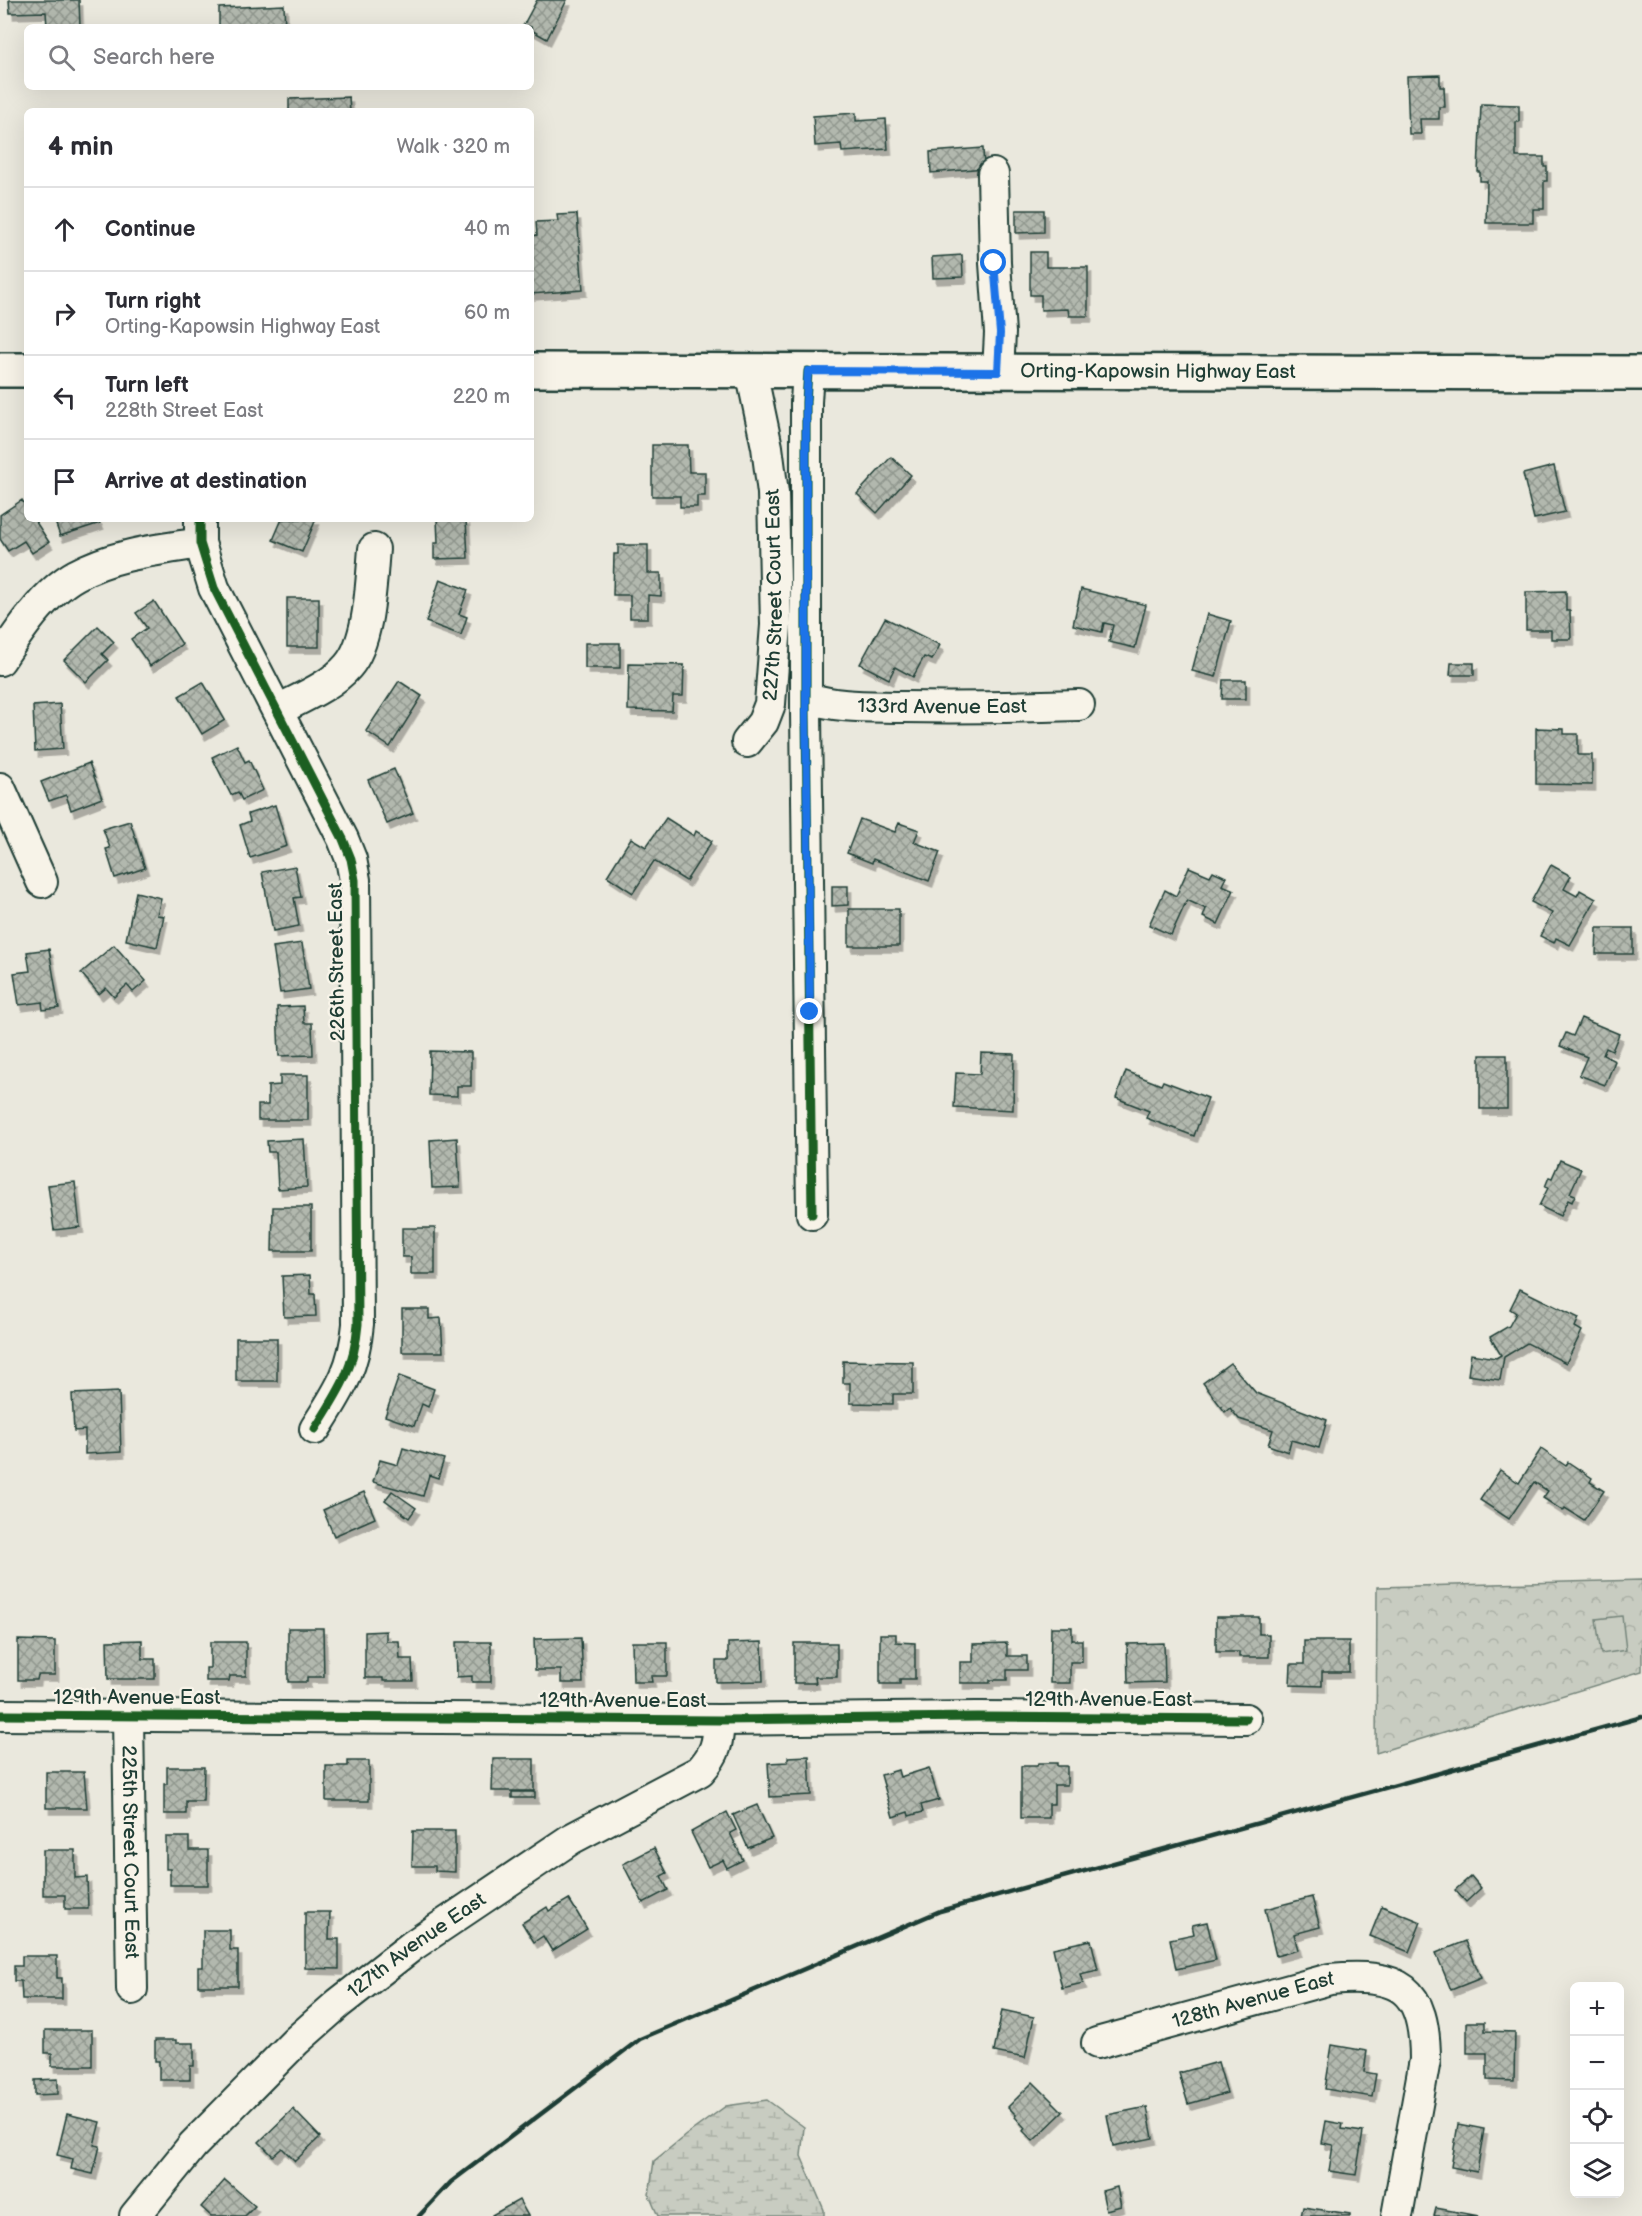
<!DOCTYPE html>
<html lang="en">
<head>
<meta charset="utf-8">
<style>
	:root { --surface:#fff; --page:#f7f7f7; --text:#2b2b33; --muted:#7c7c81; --line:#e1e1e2 }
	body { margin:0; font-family:"Balsamiq Sans",sans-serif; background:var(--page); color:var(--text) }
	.controls { position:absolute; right:18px; bottom:18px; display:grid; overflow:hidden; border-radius:9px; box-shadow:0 6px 24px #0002 }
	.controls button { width:54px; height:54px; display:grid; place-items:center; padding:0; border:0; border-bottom:2px solid var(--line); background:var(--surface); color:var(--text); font:30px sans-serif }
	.stop { position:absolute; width:18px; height:18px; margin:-14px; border:4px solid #1a73e8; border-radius:50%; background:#fff }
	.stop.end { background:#1a73e8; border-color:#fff; box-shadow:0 2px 6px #0008 }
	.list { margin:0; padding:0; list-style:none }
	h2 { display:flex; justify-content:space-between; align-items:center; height:78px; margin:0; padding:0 24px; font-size:26px }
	h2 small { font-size:20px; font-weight:400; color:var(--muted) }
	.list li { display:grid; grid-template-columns:39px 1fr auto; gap:18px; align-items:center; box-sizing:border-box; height:84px; padding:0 24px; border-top:2px solid var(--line) }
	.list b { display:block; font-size:22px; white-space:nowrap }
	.list p { margin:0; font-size:20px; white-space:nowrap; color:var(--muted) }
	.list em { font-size:20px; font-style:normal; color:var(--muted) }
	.icon { flex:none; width:33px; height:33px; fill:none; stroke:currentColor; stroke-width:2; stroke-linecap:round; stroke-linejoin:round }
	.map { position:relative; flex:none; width:1642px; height:2216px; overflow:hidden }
	.search { position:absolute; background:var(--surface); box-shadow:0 6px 24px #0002; left:24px; top:24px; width:510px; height:66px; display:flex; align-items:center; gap:15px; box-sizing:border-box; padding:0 21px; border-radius:9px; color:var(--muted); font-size:22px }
	.panel { position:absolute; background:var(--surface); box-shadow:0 6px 24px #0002; left:24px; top:108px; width:510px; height:414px; border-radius:9px }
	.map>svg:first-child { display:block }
	.wetland { fill:url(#wetland-marsh); stroke:#74847a; stroke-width:1.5 }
	.park { fill:url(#park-crowns); stroke:#74847a; stroke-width:1.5 }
	.pitch { fill:#c8ccc1; stroke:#74847a; stroke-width:1.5 }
	.building { fill:url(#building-cross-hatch); stroke:#1f3d34; stroke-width:1.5; filter:url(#shadow) }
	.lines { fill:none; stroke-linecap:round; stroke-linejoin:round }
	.minor-casing { stroke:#1f3d34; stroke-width:34 }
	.major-casing { stroke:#1f3d34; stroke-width:38 }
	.minor { stroke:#f7f3e8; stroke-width:30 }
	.major { stroke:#f7f3e8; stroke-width:33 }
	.rail { stroke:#1f3d34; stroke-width:4.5 }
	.cycleway-casing { stroke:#f7f3e8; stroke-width:13 }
	.cycleway { stroke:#1b5e20; stroke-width:9 }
	.route { stroke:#1a73e8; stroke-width:8 }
	.labels { text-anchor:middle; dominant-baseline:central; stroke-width:4.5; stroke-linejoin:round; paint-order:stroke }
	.street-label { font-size:20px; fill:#1f3d34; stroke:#f7f3e8 }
</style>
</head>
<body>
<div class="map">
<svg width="1642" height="2216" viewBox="0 0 1642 2216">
	<defs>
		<pattern id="wetland-marsh" width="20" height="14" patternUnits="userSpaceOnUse" patternTransform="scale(1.5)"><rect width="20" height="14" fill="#c8ccc1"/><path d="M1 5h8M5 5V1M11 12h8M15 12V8" fill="none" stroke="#abb0a6"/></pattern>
		<pattern id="park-crowns" width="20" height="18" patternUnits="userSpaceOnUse" patternTransform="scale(1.5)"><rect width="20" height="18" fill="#c8ccc1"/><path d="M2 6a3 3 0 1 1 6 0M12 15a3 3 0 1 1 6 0" fill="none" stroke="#abb0a6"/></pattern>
		<pattern id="building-cross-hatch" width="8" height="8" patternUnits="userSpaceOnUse" patternTransform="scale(1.5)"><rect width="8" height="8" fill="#b2b8ae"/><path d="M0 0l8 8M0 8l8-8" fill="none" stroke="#90978e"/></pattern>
		<filter id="shadow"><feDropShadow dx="3.5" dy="6" stdDeviation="0" flood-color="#0004"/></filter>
	</defs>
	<rect width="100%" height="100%" fill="#eae8dd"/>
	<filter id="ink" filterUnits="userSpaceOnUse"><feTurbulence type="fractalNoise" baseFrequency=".0167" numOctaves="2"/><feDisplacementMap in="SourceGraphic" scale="12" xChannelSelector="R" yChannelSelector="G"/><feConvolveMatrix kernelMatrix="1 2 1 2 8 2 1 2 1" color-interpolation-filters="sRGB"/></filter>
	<g filter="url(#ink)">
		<polygon class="wetland" points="767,2100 804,2127 801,2156 824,2210 824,2216 658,2216 649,2195 654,2161 686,2135 726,2106"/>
		<polygon class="park" points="1642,1580 1642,1671 1376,1753 1377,1587"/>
		<polygon class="pitch" points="1622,1616 1626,1650 1601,1654 1596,1619"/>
		<g class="building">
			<polygon points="9,0 79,0 80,26 47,27 46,12 10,13"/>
			<polygon points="537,0 567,0 547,39 531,30 531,27 523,26"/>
			<polygon points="284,5 285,27 219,27 219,8"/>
			<polygon points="1440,75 1440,87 1444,87 1445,107 1439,107 1439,119 1420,119 1421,134 1409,134 1407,76"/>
			<polygon points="349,97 350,111 289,111 289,99"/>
			<polygon points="1481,104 1519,105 1519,122 1516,122 1516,157 1544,157 1544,167 1547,167 1547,181 1544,181 1544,209 1533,209 1533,223 1486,223 1487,181 1480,181 1480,172 1478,172"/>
			<polygon points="856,113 856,121 886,119 888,149 842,152 841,144 815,146 813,116"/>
			<polygon points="983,148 984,168 931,173 930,152"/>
			<polygon points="1016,210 1044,210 1044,232 1016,233"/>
			<polygon points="577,214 583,290 531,294 531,236 537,235 536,222 558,221 557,215"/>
			<polygon points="1030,252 1046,252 1046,267 1088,267 1088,316 1069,316 1068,309 1041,310 1041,295 1030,295"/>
			<polygon points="962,255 963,277 933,278 932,257"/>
			<polygon points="652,445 688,445 689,472 705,472 705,496 697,496 697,507 680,507 680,496 652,496"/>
			<polygon points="891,457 911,475 877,513 857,494"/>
			<polygon points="1554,466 1565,512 1534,519 1523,474"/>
			<polygon points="22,500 27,508 27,519 34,519 49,542 32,553 24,541 8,551 0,539 0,515"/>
			<polygon points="54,519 98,519 100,523 60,536"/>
			<polygon points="282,519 316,519 302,552 273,540"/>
			<polygon points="437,519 466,519 468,558 434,559 434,543 438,543"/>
			<polygon points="618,545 648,545 648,573 661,573 661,596 648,595 648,618 630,618 630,595 613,595 614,554 618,554"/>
			<polygon points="440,579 468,590 459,614 467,617 461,635 426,622"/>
			<polygon points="1081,589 1146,605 1135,648 1109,642 1113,625 1104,623 1102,632 1073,625"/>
			<polygon points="1566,591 1566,611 1570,611 1571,639 1551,639 1551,630 1526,630 1526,592"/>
			<rect x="287" y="598" width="32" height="49"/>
			<polygon points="154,601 182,644 150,666 131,639 147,628 136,613"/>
			<polygon points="1207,614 1231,621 1216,677 1192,671"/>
			<polygon points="885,618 940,645 932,660 924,657 913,677 895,667 889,679 860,664"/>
			<polygon points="98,626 114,642 102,654 108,660 86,682 64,660"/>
			<rect x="585" y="643" width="35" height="25"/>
			<polygon points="1451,663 1474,663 1474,675 1450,675"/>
			<polygon points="629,664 684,665 683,696 673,696 672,711 628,710"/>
			<polygon points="1223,680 1246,680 1246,699 1222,699"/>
			<polygon points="399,681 422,696 390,747 366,731"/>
			<polygon points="203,682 225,720 202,734 179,696"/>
			<polygon points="60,704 63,749 35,751 33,706"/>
			<polygon points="1536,728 1564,729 1564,734 1578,734 1578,755 1592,755 1592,785 1536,784"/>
			<polygon points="237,745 245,762 249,760 263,790 242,800 238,792 231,795 212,757"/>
			<polygon points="89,763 102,798 71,810 66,795 49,801 41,782"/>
			<polygon points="394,769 413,813 387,824 368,780"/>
			<polygon points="275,805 287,846 250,858 240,825 250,821 248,814"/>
			<polygon points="666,818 694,836 696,831 712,841 686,881 654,861 633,893 607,876 631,838 646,847"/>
			<polygon points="860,819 895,832 899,823 919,830 914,842 940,852 929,881 873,859 872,863 847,853"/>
			<polygon points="130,821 145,868 115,878 106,849 110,848 103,829"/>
			<polygon points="1551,865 1571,876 1564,889 1577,896 1580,890 1596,899 1570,945 1556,938 1554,943 1540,936 1552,913 1531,902"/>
			<polygon points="295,866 301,897 294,898 299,926 273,931 262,872"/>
			<polygon points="1189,867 1210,876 1213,871 1226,877 1222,885 1234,890 1218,924 1203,917 1206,909 1187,900 1171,935 1149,925 1165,890 1176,896"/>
			<polygon points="832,886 848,886 848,905 832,906"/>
			<polygon points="136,892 161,898 157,915 164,916 157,947 126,940"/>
			<rect x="849" y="909" width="50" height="37"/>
			<polygon points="1597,928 1633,928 1633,954 1596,954"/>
			<polygon points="302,943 309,989 280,993 273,947"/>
			<polygon points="114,945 146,981 133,992 127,985 114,997 106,988 99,994 81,973"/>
			<polygon points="49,949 59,1008 43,1010 42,1002 19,1005 14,973 30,971 27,952"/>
			<polygon points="303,1006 304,1023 312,1023 313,1055 279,1056 277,1007"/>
			<polygon points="1581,1018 1619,1034 1612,1051 1606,1048 1603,1055 1615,1061 1605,1085 1579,1075 1587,1057 1560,1046 1566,1033 1573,1036"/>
			<polygon points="430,1051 471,1052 471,1086 457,1086 457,1096 429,1095"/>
			<polygon points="981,1053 1014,1054 1013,1110 954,1107 956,1073 980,1074"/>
			<rect x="1480" y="1055" width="27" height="54"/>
			<polygon points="1126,1071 1161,1085 1163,1081 1208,1098 1194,1136 1146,1118 1149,1111 1116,1098"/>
			<polygon points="280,1075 308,1075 308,1120 258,1120 258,1105 268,1105 268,1086 280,1085"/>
			<polygon points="457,1138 460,1187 432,1188 430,1140"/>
			<polygon points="304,1139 307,1187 278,1189 276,1152 268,1152 267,1141"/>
			<polygon points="1560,1160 1581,1169 1570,1193 1575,1195 1572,1202 1568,1200 1560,1216 1539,1206 1548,1188 1545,1187 1549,1177 1552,1178"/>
			<polygon points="75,1182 80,1227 54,1230 48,1185"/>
			<polygon points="273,1207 311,1207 311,1251 272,1251"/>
			<polygon points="402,1228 435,1228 435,1274 411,1274 411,1257 402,1257"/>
			<polygon points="310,1275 311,1294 315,1294 316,1316 284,1317 282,1276"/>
			<polygon points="1520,1289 1579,1318 1575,1327 1582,1331 1566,1363 1527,1343 1504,1357 1500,1380 1468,1375 1471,1354 1496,1358 1501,1355 1490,1337 1509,1326 1516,1313 1510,1309"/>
			<polygon points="402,1309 429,1309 429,1319 441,1318 443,1352 402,1352"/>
			<rect x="236" y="1338" width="41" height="43"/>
			<polygon points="843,1361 913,1362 913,1394 893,1394 893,1404 850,1403 850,1383 843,1383"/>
			<polygon points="1230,1363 1256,1393 1327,1420 1319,1448 1291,1440 1288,1452 1268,1445 1273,1430 1239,1419 1230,1408 1225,1412 1203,1383"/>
			<polygon points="399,1376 434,1389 428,1407 422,1404 414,1426 385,1416"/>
			<polygon points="119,1392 121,1452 85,1454 85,1430 74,1431 72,1394"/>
			<polygon points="403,1448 444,1459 438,1478 429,1475 423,1496 373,1482 380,1460 398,1465"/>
			<polygon points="1541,1449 1566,1466 1568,1462 1592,1478 1590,1482 1604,1491 1584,1520 1565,1508 1563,1511 1543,1498 1548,1491 1534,1482 1509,1519 1480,1500 1500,1470 1519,1483"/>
			<polygon points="392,1491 416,1508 409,1518 385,1500"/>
			<polygon points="364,1492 375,1518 334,1536 323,1510"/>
			<polygon points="1216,1617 1259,1617 1259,1634 1269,1634 1269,1657 1239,1657 1239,1652 1216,1652"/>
			<polygon points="1051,1627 1072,1627 1072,1640 1082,1640 1082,1662 1070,1662 1070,1683 1050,1683"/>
			<polygon points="288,1628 323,1628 324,1677 307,1677 307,1682 288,1682"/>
			<polygon points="386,1631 386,1641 399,1641 400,1659 412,1659 413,1681 383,1681 383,1678 365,1678 365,1632"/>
			<polygon points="880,1634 896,1634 896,1642 915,1643 915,1679 900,1679 900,1684 880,1684"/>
			<polygon points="581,1638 583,1683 561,1683 561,1670 535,1670 534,1639"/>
			<polygon points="18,1640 55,1641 55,1675 38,1675 37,1680 18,1680"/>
			<polygon points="142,1640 142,1659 155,1659 155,1679 108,1679 107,1641"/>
			<polygon points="1304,1641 1349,1641 1349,1672 1322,1672 1322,1686 1290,1685 1291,1664 1304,1664"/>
			<polygon points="210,1642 246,1642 246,1676 230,1676 229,1681 206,1681 206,1668 210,1668"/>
			<polygon points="456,1642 491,1642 491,1682 472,1682 472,1676 457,1677"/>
			<polygon points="632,1642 667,1642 667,1676 651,1676 652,1682 633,1682"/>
			<polygon points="762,1642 763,1681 716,1682 716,1661 728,1661 728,1643"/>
			<polygon points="794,1643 837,1643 837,1677 815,1677 816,1683 794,1683"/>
			<polygon points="1007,1643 1007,1656 1027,1656 1027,1670 1007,1670 1007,1680 990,1680 990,1683 960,1683 960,1662 973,1662 973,1644"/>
			<polygon points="1164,1643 1165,1682 1128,1683 1127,1644"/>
			<polygon points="809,1756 811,1795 770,1797 768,1763 788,1762 788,1757"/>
			<polygon points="493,1759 534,1759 534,1791 492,1791"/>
			<polygon points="348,1761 369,1761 369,1801 326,1801 326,1766 348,1766"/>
			<polygon points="1038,1763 1057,1763 1057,1766 1067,1766 1067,1785 1054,1785 1054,1804 1049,1804 1049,1818 1021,1818 1021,1766 1037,1766"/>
			<polygon points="167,1767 204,1767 203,1801 186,1801 186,1814 164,1814 164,1784 167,1784"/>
			<polygon points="929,1768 939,1800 921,1805 923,1812 909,1816 908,1812 893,1817 881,1775 898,1770 900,1777"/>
			<polygon points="46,1772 84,1772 87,1808 46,1808"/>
			<rect x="512" y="1792" width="23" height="6"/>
			<polygon points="757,1805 772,1838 748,1848 733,1815"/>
			<polygon points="727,1812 736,1830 730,1833 743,1860 727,1868 723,1860 708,1867 691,1832"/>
			<polygon points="413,1831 455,1831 455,1872 435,1871 435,1866 412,1866"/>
			<polygon points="166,1837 189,1837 189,1850 208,1850 208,1885 170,1885 170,1869 166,1869"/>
			<polygon points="654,1848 667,1873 661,1876 668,1890 643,1903 623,1864"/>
			<polygon points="43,1850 75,1850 75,1878 87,1877 88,1909 65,1909 65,1895 43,1895"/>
			<polygon points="1471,1876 1481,1888 1466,1902 1455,1890"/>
			<polygon points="1312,1897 1320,1927 1294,1934 1298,1950 1276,1956 1265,1909"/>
			<polygon points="569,1899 587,1929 552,1951 543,1936 534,1942 522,1923 547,1907 549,1911"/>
			<polygon points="1382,1906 1421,1922 1409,1952 1370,1936"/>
			<polygon points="305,1912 330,1912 329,1939 339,1939 339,1969 305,1968"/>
			<polygon points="1207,1922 1216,1960 1176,1969 1170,1939 1194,1934 1192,1925"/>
			<polygon points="203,1930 230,1930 230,1950 238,1950 238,1986 198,1986 198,1967 203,1967"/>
			<polygon points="1091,1940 1098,1970 1080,1974 1083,1983 1062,1988 1053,1948"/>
			<polygon points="1466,1941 1481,1978 1451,1990 1436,1953"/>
			<polygon points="22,1956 57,1956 57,1978 62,1978 62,1999 22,1999 21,1981 14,1981 14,1966 22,1966"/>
			<polygon points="1002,2010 1034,2017 1025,2058 994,2052"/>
			<polygon points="1467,2022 1485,2022 1485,2031 1515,2032 1514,2081 1487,2080 1487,2053 1467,2053"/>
			<polygon points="45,2030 92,2030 92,2066 52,2066 52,2053 45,2053"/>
			<polygon points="155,2040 176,2040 176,2043 194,2043 194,2066 190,2066 190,2080 159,2080 159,2061 155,2061"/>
			<polygon points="1332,2045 1367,2051 1364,2072 1376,2074 1372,2097 1325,2089"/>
			<polygon points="1218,2062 1227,2093 1188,2104 1179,2073"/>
			<polygon points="58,2079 58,2094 35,2095 35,2080"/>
			<polygon points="1033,2082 1063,2112 1033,2141 1023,2131 1025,2128 1015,2117 1016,2115 1008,2107"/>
			<polygon points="1147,2107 1153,2138 1113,2146 1107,2115"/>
			<polygon points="293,2109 320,2137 295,2161 282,2148 273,2156 259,2142"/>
			<polygon points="67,2114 100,2122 94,2145 100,2146 93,2174 71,2169 73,2159 57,2155"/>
			<polygon points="1326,2121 1343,2124 1342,2129 1363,2132 1356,2175 1329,2171 1333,2145 1322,2143"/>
			<polygon points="1458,2124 1484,2129 1477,2172 1451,2167"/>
			<polygon points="225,2180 255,2206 245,2216 211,2216 201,2207"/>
			<polygon points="1117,2187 1121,2206 1106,2210 1102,2191"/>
			<polygon points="519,2200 528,2216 492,2216 492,2215"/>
			<polygon points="1303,2207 1350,2214 1350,2216 1301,2216"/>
			<polygon points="1436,2208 1479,2216 1434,2216"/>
		</g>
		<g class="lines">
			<g class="minor-casing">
				<g id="minor">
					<polyline points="993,174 995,263 1000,333 998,372"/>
					<polyline points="808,371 806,402 806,713 812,1214"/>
					<path d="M200 519V543L214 588 343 839 351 859 355 880 358 1324C354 1370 339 1391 315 1429"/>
					<path d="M0 660C19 631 45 592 76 575 114 554 158 550 200 543"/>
					<path id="s1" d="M808 698C839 708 871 706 904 707 962 708 1020 707 1079 705"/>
					<path d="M278 710C301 698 331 686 348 666 370 641 371 581 374 549"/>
					<path id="s2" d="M747 742 763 722 770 704 776 625 773 493 767 447 751 371"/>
					<polyline points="0,788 42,882"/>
					<polyline points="0,1715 719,1720 977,1717 1246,1719"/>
					<path id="s3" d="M128 1716 132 1989"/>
					<path id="s4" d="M1097 2043 1330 1979C1400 1973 1425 1987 1425 2060L1397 2216"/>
					<path id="s5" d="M135 2216 193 2145 296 2041 339 2003 412 1946 571 1839 700 1771C716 1753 718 1744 719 1720"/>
				</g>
			</g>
			<g class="major-casing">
				<g id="major">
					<polyline points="0,370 27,370"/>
					<path id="s6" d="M531 370 1642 373"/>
				</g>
			</g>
			<use href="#minor" class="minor"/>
			<use href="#major" class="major"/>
			<polyline class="rail" points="419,2216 451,2182 640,2039 940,1911 1642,1717"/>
			<g class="cycleway-casing">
				<g id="cycleway">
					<polyline points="808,371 806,402 806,713 812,1214"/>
					<path d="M200 519V543L214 588 343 839 351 859 355 880 358 1324C354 1370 339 1391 315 1429"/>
					<polyline points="0,1715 719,1720 977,1717 1246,1719"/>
				</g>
			</g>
			<use href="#cycleway" class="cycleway"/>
		</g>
	</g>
	<g class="lines" filter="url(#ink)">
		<polyline class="route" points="810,1012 806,712 806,402 808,371 998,372 1000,333 994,263"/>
	</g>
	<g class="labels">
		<g class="street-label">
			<text stroke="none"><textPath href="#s6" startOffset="627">Orting-Kapowsin Highway East</textPath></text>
			<text stroke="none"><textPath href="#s2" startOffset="154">227th Street Court East</textPath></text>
			<text stroke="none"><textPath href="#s1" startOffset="135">133rd Avenue East</textPath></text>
			<text transform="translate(337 962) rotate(-91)">226th Street East</text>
			<text x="137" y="1698">129th Avenue East</text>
			<text x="1109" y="1700">129th Avenue East</text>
			<text x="623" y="1701">129th Avenue East</text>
			<text stroke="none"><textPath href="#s3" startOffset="136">225th Street Court East</textPath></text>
			<text stroke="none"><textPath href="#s5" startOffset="392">127th Avenue East</textPath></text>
			<text stroke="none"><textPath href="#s4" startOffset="162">128th Avenue East</textPath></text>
		</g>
	</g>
</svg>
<div class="controls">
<button>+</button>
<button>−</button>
<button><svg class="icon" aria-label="locate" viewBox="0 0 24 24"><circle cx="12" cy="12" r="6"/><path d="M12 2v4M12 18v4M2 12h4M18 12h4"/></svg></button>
<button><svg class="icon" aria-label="layers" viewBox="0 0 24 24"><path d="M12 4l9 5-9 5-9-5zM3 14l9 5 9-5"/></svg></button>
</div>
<div class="stop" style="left:994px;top:263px"></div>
<div class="stop end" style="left:810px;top:1012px"></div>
<div class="search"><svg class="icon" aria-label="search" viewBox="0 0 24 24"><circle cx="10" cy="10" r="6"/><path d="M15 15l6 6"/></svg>Search here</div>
<section class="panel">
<h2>4 min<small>Walk · 320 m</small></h2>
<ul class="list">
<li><svg class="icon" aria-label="ahead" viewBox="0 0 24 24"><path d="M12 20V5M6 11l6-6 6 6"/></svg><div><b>Continue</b></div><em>40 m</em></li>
<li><svg class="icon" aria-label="right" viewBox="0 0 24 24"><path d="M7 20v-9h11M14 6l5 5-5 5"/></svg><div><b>Turn right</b><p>Orting-Kapowsin Highway East</p></div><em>60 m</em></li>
<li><svg class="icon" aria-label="left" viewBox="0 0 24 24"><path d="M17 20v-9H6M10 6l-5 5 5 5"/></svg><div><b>Turn left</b><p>228th Street East</p></div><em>220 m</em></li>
<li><svg class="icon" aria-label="arrive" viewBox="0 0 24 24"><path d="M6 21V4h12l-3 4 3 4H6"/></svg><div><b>Arrive at destination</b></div></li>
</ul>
</section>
</div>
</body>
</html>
